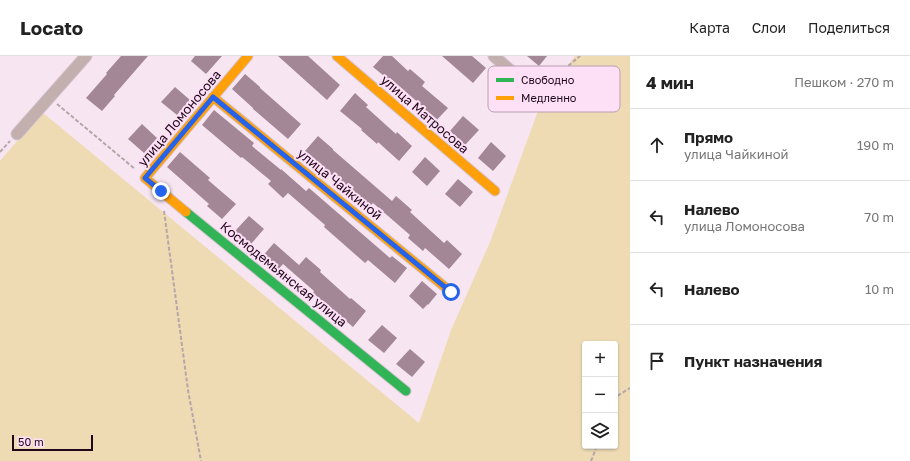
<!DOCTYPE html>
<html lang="ru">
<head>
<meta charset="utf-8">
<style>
	:root { --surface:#fff; --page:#f2f2f2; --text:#222; --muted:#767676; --line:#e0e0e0 }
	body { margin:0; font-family:"Golos Text",sans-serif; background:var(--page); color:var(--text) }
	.controls { position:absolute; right:12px; bottom:12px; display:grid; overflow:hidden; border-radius:4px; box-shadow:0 1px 3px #0004 }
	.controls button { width:36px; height:36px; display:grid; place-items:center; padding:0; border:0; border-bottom:1px solid var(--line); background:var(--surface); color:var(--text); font:20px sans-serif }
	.scale { position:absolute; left:12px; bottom:10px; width:81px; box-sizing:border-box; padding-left:4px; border:2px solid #1f081b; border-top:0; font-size:11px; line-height:14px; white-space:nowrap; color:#1f081b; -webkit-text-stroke:3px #fde0f5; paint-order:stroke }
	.stop { position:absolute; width:12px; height:12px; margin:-9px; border:3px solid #2563eb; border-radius:50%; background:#fff }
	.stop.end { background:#2563eb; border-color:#fff; box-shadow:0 1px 4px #0008 }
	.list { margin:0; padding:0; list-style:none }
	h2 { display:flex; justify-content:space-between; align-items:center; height:52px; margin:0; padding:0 16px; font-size:17px }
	h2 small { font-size:13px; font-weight:400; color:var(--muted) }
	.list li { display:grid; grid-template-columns:26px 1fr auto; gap:12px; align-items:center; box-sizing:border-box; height:72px; padding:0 16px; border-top:1px solid var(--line) }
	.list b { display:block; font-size:15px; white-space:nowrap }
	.list p { margin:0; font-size:13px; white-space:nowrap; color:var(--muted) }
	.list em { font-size:13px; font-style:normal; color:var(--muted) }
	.icon { flex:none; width:22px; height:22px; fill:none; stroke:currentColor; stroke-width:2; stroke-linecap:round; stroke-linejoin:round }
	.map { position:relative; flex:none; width:630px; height:405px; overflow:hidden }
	header { display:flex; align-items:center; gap:24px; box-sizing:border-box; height:56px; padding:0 20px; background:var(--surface); border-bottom:1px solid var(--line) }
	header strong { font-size:19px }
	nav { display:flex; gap:22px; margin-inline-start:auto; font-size:14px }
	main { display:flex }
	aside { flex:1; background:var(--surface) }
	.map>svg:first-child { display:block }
	.green { fill:#eedbb4; fill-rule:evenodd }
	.building { fill:#a38797 }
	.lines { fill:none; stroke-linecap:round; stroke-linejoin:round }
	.street-casing { stroke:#d3c4cf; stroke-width:13 }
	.fast-casing { stroke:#d3c4cf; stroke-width:11 }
	.slow-casing { stroke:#d3c4cf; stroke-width:11 }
	.path { stroke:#b6a6a8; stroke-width:2; stroke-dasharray:4 2; stroke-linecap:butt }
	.street { stroke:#c3b0ae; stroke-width:11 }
	.fast { stroke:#30b455; stroke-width:9 }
	.slow { stroke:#ff9f0a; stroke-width:9 }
	.route { stroke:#2563eb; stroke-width:5 }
	.labels { text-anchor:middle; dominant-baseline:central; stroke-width:4; stroke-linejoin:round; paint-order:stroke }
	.street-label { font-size:13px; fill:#1f081b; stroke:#fde0f5 }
	.key { fill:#fde0f5; stroke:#ba9fb4; stroke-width:1 }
	.key-label { font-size:11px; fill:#1f081b }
</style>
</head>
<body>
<header>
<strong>Locato</strong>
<nav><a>Карта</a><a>Слои</a><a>Поделиться</a></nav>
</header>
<main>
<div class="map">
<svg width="630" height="405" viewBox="0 0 630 405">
	<rect width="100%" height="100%" fill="#f7e6f2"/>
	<path class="green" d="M575 0H630V405H0V105L42 56 419 367 451 274 490 186 542 44ZM585 288H615V390H585Z"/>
	<g class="building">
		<polygon points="121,0 148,0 114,39 115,40 102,55 86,42 107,18 106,17"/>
		<polygon points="195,0 222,0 206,18 191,5"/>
		<polygon points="278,0 308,0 340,29 327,44"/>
		<polygon points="383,0 392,0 408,15 410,13 425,26 422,30 448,52 434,67 419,54 422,50 390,22 389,24 373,11"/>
		<polygon points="442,0 472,0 486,12 473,27"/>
		<polygon points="527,0 547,0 539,10"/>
		<polygon points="245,18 260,31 260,32 301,68 288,83 253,53 253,52 232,33"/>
		<polygon points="175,31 190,44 177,59 161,46"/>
		<polygon points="355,37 368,49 366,51 396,78 397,76 412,90 399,105 378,86 377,88 361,74 362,73 340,55"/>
		<polygon points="214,54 254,87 252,90 281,114 281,113 306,135 309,132 390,202 392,200 407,212 395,227 368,204 365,207 324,171 325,169 288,137 283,142 268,128 271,125 242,101 241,102 202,69"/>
		<polygon points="463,60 479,74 465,89 450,75"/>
		<polygon points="142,68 157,82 144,97 128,83"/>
		<polygon points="318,80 333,93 333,94 392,145 396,140 412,154 410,156 444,187 447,184 462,198 449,213 425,192 423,195 408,182 410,179 373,147 369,151 328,116 328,115 305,95"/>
		<polygon points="491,86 506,100 493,115 478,102"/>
		<polygon points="180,96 210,122 208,124 236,148 222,163 207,150 209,148 167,111"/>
		<polygon points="425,101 440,115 427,130 412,116"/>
		<polygon points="458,123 473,136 460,151 445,138"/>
		<polygon points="249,160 264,173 251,188 235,175"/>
		<polygon points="274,187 299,209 306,201 321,214 320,216 350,243 351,242 366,255 353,271 313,237 314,235 283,208 276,216 261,202"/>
		<polygon points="422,225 437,238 428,249 428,248 423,253 409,240"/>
		<polygon points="382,269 397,282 384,297 368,284"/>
		<polygon points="410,293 425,306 412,321 396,308"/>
	</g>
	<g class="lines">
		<g class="street-casing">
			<g id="street">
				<polyline points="494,0 527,29"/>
				<polyline points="17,78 86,0"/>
			</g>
		</g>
		<g class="fast-casing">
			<polyline id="fast" points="186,156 406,335"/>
		</g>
		<g class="slow-casing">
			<g id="slow">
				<polyline points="337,0 495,135"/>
				<polyline points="213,41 451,236"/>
				<polyline points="186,156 145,122 248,0"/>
			</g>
		</g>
		<g class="path">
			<polyline points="537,26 556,20 580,0"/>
			<polyline points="57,48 135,113"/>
			<polyline points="0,96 10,85"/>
			<polyline points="164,155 188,334 201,405"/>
			<polyline points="615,345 617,340 630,332"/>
			<polyline points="591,405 597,390"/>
		</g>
		<use href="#street" class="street"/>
		<use href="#fast" class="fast"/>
		<use href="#slow" class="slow"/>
	</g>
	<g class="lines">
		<polyline class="route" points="161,135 145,122 213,41 451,236"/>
	</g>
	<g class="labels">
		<g class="street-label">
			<text transform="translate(425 58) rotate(41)">улица Матросова</text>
			<text transform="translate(179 62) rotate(-50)">улица Ломоносова</text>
			<text transform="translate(340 128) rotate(39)">улица Чайкиной</text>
			<text transform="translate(284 218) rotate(39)">Космодемьянская улица</text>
		</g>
	</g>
	<rect x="488" y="10" width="132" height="46" rx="6" class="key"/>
	<rect x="496" y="22" width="18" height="4" fill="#30b455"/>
	<rect x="496" y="40" width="18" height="4" fill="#ff9f0a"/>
	<g class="key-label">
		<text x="521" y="28">Свободно</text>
		<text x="521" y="46">Медленно</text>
	</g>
</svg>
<div class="controls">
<button>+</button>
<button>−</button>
<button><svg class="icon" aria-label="layers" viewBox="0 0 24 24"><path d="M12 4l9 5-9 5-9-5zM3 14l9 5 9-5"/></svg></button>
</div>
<div class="scale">50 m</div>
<div class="stop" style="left:451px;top:236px"></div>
<div class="stop end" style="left:161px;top:135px"></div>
</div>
<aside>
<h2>4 мин<small>Пешком · 270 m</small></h2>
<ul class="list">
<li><svg class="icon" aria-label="ahead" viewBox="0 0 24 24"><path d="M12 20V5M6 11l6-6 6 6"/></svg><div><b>Прямо</b><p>улица Чайкиной</p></div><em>190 m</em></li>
<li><svg class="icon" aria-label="left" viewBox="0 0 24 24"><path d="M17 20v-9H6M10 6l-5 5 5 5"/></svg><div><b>Налево</b><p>улица Ломоносова</p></div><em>70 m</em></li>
<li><svg class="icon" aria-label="left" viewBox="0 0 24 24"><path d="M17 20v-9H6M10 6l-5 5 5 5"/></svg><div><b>Налево</b></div><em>10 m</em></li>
<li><svg class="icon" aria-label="arrive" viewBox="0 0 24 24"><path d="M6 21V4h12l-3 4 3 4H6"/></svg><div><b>Пункт назначения</b></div></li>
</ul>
</aside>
</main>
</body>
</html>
